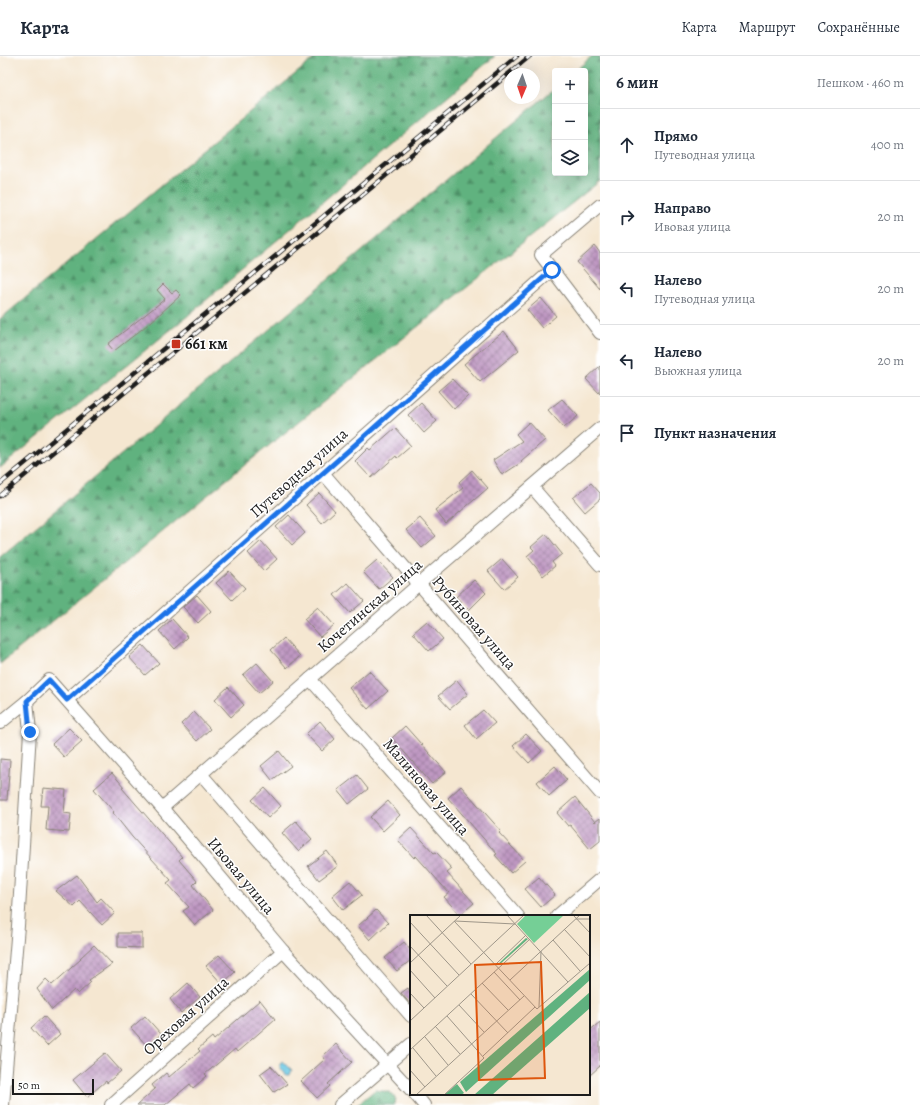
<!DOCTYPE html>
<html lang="ru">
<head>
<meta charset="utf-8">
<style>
	:root { --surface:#fff; --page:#f2f2f3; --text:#1f2937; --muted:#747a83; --line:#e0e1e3 }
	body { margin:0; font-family:Alegreya,serif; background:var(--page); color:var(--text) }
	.controls { position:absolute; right:12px; top:12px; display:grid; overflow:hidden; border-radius:4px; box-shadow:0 4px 16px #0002 }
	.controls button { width:36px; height:36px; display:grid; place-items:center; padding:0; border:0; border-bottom:1px solid var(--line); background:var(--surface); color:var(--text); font:20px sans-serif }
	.compass { position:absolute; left:504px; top:12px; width:36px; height:36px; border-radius:50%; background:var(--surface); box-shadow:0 4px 16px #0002; rotate:182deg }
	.scale { position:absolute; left:12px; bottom:10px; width:82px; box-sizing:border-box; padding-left:4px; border:2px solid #1c1c1c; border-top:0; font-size:11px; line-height:14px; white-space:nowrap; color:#1c1c1c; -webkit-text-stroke:3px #fff; paint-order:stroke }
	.stop { position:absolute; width:12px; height:12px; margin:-9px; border:3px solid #1a73e8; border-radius:50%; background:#fff }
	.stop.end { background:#1a73e8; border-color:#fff; box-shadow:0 1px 4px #0008 }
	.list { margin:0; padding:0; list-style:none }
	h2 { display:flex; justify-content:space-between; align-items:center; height:52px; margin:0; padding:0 16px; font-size:17px }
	h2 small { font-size:13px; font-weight:400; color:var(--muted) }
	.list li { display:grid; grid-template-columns:26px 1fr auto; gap:12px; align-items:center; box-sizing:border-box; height:72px; padding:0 16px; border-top:1px solid var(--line) }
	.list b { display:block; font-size:15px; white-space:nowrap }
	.list p { margin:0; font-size:13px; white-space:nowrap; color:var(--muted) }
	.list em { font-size:13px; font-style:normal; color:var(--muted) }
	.icon { flex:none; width:22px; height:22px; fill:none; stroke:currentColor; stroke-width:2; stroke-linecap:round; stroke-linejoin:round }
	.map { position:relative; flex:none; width:600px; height:1049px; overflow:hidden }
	header { display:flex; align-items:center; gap:24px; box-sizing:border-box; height:56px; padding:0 20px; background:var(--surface); border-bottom:1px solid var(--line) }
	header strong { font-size:19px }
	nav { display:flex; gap:22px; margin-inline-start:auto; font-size:14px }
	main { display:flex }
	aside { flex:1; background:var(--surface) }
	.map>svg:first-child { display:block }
	.forest { fill:url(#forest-firs); stroke:#3e674e }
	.water { fill:#62c4e1; stroke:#3f707e }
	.building { fill:url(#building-cross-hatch) }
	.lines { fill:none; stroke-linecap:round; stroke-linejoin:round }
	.street-casing { stroke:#888276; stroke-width:14 }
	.street { stroke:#fff; stroke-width:12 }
	.rail-casing { stroke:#1c1c1c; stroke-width:4.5 }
	.rail { stroke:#fff; stroke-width:3; stroke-dasharray:9; stroke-linecap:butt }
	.route { stroke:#1a73e8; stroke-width:5 }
	.poi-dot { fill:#c8321e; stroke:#fff; stroke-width:1.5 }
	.labels { text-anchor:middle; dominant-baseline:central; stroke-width:3; stroke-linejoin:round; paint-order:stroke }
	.poi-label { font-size:16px; font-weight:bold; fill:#1c1c1c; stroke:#fff; text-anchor:start }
	.street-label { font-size:16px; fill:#1c1c1c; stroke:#fff }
	.inset-road { fill:none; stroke:#9e9689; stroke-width:1 }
	.view { fill:#de560d; fill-opacity:0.15; stroke:#de560d; stroke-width:2 }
	.inset-edge { fill:none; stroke:#1c1c1c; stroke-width:2 }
</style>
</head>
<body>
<header>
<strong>Карта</strong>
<nav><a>Карта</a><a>Маршрут</a><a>Сохранённые</a></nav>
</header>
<main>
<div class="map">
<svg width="600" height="1049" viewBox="0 0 600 1049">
	<defs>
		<pattern id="forest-firs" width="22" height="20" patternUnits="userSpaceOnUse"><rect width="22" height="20" fill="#60b27f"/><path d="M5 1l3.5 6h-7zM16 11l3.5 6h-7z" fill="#4e9067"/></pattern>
		<pattern id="building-cross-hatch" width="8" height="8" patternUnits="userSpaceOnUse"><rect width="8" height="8" fill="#bf98c2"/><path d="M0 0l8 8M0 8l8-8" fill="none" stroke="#9a7b9d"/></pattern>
	</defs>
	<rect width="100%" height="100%" fill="#fff"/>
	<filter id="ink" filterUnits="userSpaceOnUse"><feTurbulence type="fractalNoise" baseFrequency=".025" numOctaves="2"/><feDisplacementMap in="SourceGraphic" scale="8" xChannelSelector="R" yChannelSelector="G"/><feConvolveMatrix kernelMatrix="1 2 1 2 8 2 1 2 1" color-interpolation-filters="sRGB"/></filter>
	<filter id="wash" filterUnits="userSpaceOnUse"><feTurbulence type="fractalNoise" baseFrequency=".012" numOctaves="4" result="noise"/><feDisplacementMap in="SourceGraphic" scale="16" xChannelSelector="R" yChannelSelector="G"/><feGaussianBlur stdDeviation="0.9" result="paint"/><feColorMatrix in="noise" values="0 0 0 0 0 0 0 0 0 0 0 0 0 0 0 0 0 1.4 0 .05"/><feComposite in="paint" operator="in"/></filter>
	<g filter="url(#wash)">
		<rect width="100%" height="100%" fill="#f5e7d1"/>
		<g class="forest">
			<polygon points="317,0 495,0 184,263 0,412 0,263"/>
			<polygon points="592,0 600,0 600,125 251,404 0,608 0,501 555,32 555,117 585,117 585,15 575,15"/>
			<polygon points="375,1034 390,1036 396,1043 394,1049 357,1049"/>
		</g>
		<polygon class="water" points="283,1005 292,1014 290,1019 286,1019 280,1011 280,1007"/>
		<g id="blocks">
			<g class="building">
				<polygon points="595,190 600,197 600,233 577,206"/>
				<polygon points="163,228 172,237 176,234 181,239 151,266 114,295 108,288 165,243 157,234"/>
				<polygon points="541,242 556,260 542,272 527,254"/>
				<polygon points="504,275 519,294 480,326 464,308"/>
				<polygon points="600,310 600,338 586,323"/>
				<polygon points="452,323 468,340 454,353 438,335"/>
				<polygon points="562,343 578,360 564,372 548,354"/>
				<polygon points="421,347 437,365 424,377 408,359"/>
				<polygon points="529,366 545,384 521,405 522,406 502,419 493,404 522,385 516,378"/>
				<polygon points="395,372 411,390 397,402 396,400 371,422 355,405 368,392 370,394"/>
				<polygon points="472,414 488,432 446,468 435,454 463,432 459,426"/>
				<polygon points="591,427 600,437 600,443 585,456 573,442"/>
				<polygon points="319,437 335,455 322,467 306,449"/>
				<polygon points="289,459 305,477 292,489 276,471"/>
				<polygon points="420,462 436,480 422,492 406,474"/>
				<polygon points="546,478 562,498 552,506 555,510 543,520 527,500 534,494 531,491"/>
				<polygon points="261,485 277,503 264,515 248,497"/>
				<polygon points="502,503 518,521 504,533 488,515"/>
				<polygon points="377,504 393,521 379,533 363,516"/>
				<polygon points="229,515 245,532 232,544 216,527"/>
				<polygon points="474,524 486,537 469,554 456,541"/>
				<polygon points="348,527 364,545 350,557 334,539"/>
				<polygon points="197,539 211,555 198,567 183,551"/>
				<polygon points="318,551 334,569 320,581 304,563"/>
				<polygon points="172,563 188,581 175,593 159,575"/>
				<polygon points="427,565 443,583 429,595 413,577"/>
				<polygon points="284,582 300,600 287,612 271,594"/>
				<polygon points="143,589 159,607 145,619 129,601"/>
				<polygon points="257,607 273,625 259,637 243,619"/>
				<polygon points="369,615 388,635 368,653 349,632"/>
				<polygon points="457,624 468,638 450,653 438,640"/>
				<polygon points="228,631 244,649 231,661 215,643"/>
				<polygon points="483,654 495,667 476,683 465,669"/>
				<polygon points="194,656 210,673 197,685 181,668"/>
				<polygon points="320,665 335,683 322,695 306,678"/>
				<polygon points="405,670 446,716 432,728 392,682"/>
				<polygon points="69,672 82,685 64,701 52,688"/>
				<polygon points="526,678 542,695 529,707 513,690"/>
				<polygon points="279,695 291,710 272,724 261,710"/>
				<polygon points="0,703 10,704 7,744 0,744"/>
				<polygon points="555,710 567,724 549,740 537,726"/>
				<polygon points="112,717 124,731 122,732 182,801 179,804 197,825 193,829 213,854 195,869 183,855 189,851 167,827 171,824 132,781 113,757 114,756 94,733"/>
				<polygon points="357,719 368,733 349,748 338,734"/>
				<polygon points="461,730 501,775 499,777 525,805 511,817 495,799 497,798 448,742"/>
				<polygon points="43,732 66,734 64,757 71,758 69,776 46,774 48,750 41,750"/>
				<polygon points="265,732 281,750 268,762 252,744"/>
				<polygon points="575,741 595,766 600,762 600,785 590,793 570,769 568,770 557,757"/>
				<polygon points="388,745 400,759 383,775 370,761"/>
				<polygon points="296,765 312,783 298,795 282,777"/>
				<polygon points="411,772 434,797 436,796 452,813 447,817 474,847 460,859 444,841 449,837 416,800 414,802 398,784"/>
				<polygon points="327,795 338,810 319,824 308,810"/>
				<polygon points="77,819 97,846 101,842 115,857 102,869 80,845 74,851 56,835"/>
				<polygon points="539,821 555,839 541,851 525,833"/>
				<polygon points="350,825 362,839 343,854 332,840"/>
				<polygon points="376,854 388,867 370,884 358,870"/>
				<polygon points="118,877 142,877 142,892 118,891"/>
				<polygon points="404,886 411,895 411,904 397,915 385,902"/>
				<polygon points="94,889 112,908 89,924 91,926 78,938 74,934 52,954 37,933 46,923 52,929 81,903 80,902"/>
				<polygon points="219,899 235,916 222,928 206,910"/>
				<polygon points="188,927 200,941 181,957 170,943"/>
				<polygon points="408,932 411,937 411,949 401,937"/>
				<polygon points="260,944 275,963 251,984 237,996 235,993 205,1018 207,1020 193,1032 190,1028 165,1049 137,1049 155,1033 152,1029 166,1017 169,1021 200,995 198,993 212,981 214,984"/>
				<polygon points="44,960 60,978 47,990 31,972"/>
				<polygon points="145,960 161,978 147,990 131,972"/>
				<polygon points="600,966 600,1010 589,1020 589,975"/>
				<polygon points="336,988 352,1006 328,1028 330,1030 317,1042 301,1025 325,1003 323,1000"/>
				<polygon points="105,997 121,1015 107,1027 106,1025 87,1041 73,1024"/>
				<polygon points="271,1010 287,1028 274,1036 260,1018"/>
			</g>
		</g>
	</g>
	<g filter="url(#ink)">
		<use href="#blocks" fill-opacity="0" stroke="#888276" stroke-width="1"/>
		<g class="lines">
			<g class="street-casing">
				<g id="street">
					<polyline points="600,149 541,199 600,277"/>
					<polyline points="323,417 600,737"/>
					<polyline points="532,431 600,509"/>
					<polyline points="310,623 518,860"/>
					<polyline points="67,644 552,214"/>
					<polyline points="0,667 27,645 49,624 162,752 283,895 411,1034"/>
					<polyline points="201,718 411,960"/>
					<polyline points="162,752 419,528 600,372"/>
					<polyline points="557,860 600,823"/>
					<polyline points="415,1038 424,1049"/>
					<polyline points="3,1049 18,870 30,676 27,645"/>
					<polyline points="111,1049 283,895"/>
					<polyline points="340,1049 411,988"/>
				</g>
			</g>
			<use href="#street" class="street"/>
			<g class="rail-casing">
				<g id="rail">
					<polyline points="0,428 517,0"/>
					<polyline points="0,440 530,0"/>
				</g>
			</g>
			<use href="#rail" class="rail"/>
		</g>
	</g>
	<g class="lines" filter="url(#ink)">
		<polyline class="route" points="30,676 27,645 49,624 67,644 552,214"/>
	</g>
	<rect class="poi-dot" x="171" y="283" width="10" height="10" rx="2"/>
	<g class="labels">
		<g class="poi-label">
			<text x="185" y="288">661 км</text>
		</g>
		<g class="street-label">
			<text transform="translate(299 417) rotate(-42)">Путеводная улица</text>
			<text transform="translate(370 550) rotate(-41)">Кочетинская улица</text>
			<text transform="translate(474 567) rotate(49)">Рубиновая улица</text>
			<text transform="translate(426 731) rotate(49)">Малиновая улица</text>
			<text transform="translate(241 820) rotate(50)">Ивовая улица</text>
			<text transform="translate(186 960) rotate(-42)">Ореховая улица</text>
		</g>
	</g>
	<g transform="translate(410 859)">
		<rect width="180" height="180" fill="#f5e7d1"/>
		<path d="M116 0H154L124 28 107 9Z" fill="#75cf96"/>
		<path d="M116 23 118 24 89 50H87ZM180 54V65L56 177 50 167ZM180 77V93L82 180H64ZM47 169 54 178 51 180H34Z" fill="#60b27f"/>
		<path class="inset-road" d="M16 0 61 49M97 0 158 67M163 0 180 18M166 4H180M44 6 127 94 180 48M45 6 105 9M0 7 49 60M154 14 180 42M143 25 170 56M0 31 37 71M0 48 51 0M85 50 116 20M0 55 25 83M84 57 110 85M100 65 170 0M72 68 98 95M0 78 14 93M61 79 98 118M49 90 74 117M129 92 131 36M0 106 114 0M25 111 50 139M15 122 38 150M3 133 26 161M0 135 120 24M73 141 125 92M0 155 15 172M6 180 114 81M34 180 74 143 37 101"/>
		<path class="view" d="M131 47 135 163 69 165 65 50Z"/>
		<rect width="180" height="180" class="inset-edge"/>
	</g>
</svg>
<div class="controls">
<button>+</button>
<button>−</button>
<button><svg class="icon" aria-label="layers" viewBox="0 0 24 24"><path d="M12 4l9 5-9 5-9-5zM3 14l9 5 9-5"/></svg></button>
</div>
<svg class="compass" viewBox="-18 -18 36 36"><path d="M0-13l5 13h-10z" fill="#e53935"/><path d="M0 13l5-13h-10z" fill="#747a83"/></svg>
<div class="scale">50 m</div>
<div class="stop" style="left:552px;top:214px"></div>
<div class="stop end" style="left:30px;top:676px"></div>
</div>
<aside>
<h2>6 мин<small>Пешком · 460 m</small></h2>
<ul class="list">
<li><svg class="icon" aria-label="ahead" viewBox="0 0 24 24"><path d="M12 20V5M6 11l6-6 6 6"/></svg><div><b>Прямо</b><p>Путеводная улица</p></div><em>400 m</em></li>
<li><svg class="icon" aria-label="right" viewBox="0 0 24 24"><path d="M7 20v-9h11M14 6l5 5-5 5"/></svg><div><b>Направо</b><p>Ивовая улица</p></div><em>20 m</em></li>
<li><svg class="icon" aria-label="left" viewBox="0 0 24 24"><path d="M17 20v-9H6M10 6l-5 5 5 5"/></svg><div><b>Налево</b><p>Путеводная улица</p></div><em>20 m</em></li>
<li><svg class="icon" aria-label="left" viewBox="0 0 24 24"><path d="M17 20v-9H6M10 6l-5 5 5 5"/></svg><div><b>Налево</b><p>Вьюжная улица</p></div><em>20 m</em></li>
<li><svg class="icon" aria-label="arrive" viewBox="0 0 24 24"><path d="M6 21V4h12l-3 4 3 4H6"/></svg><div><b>Пункт назначения</b></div></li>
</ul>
</aside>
</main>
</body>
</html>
